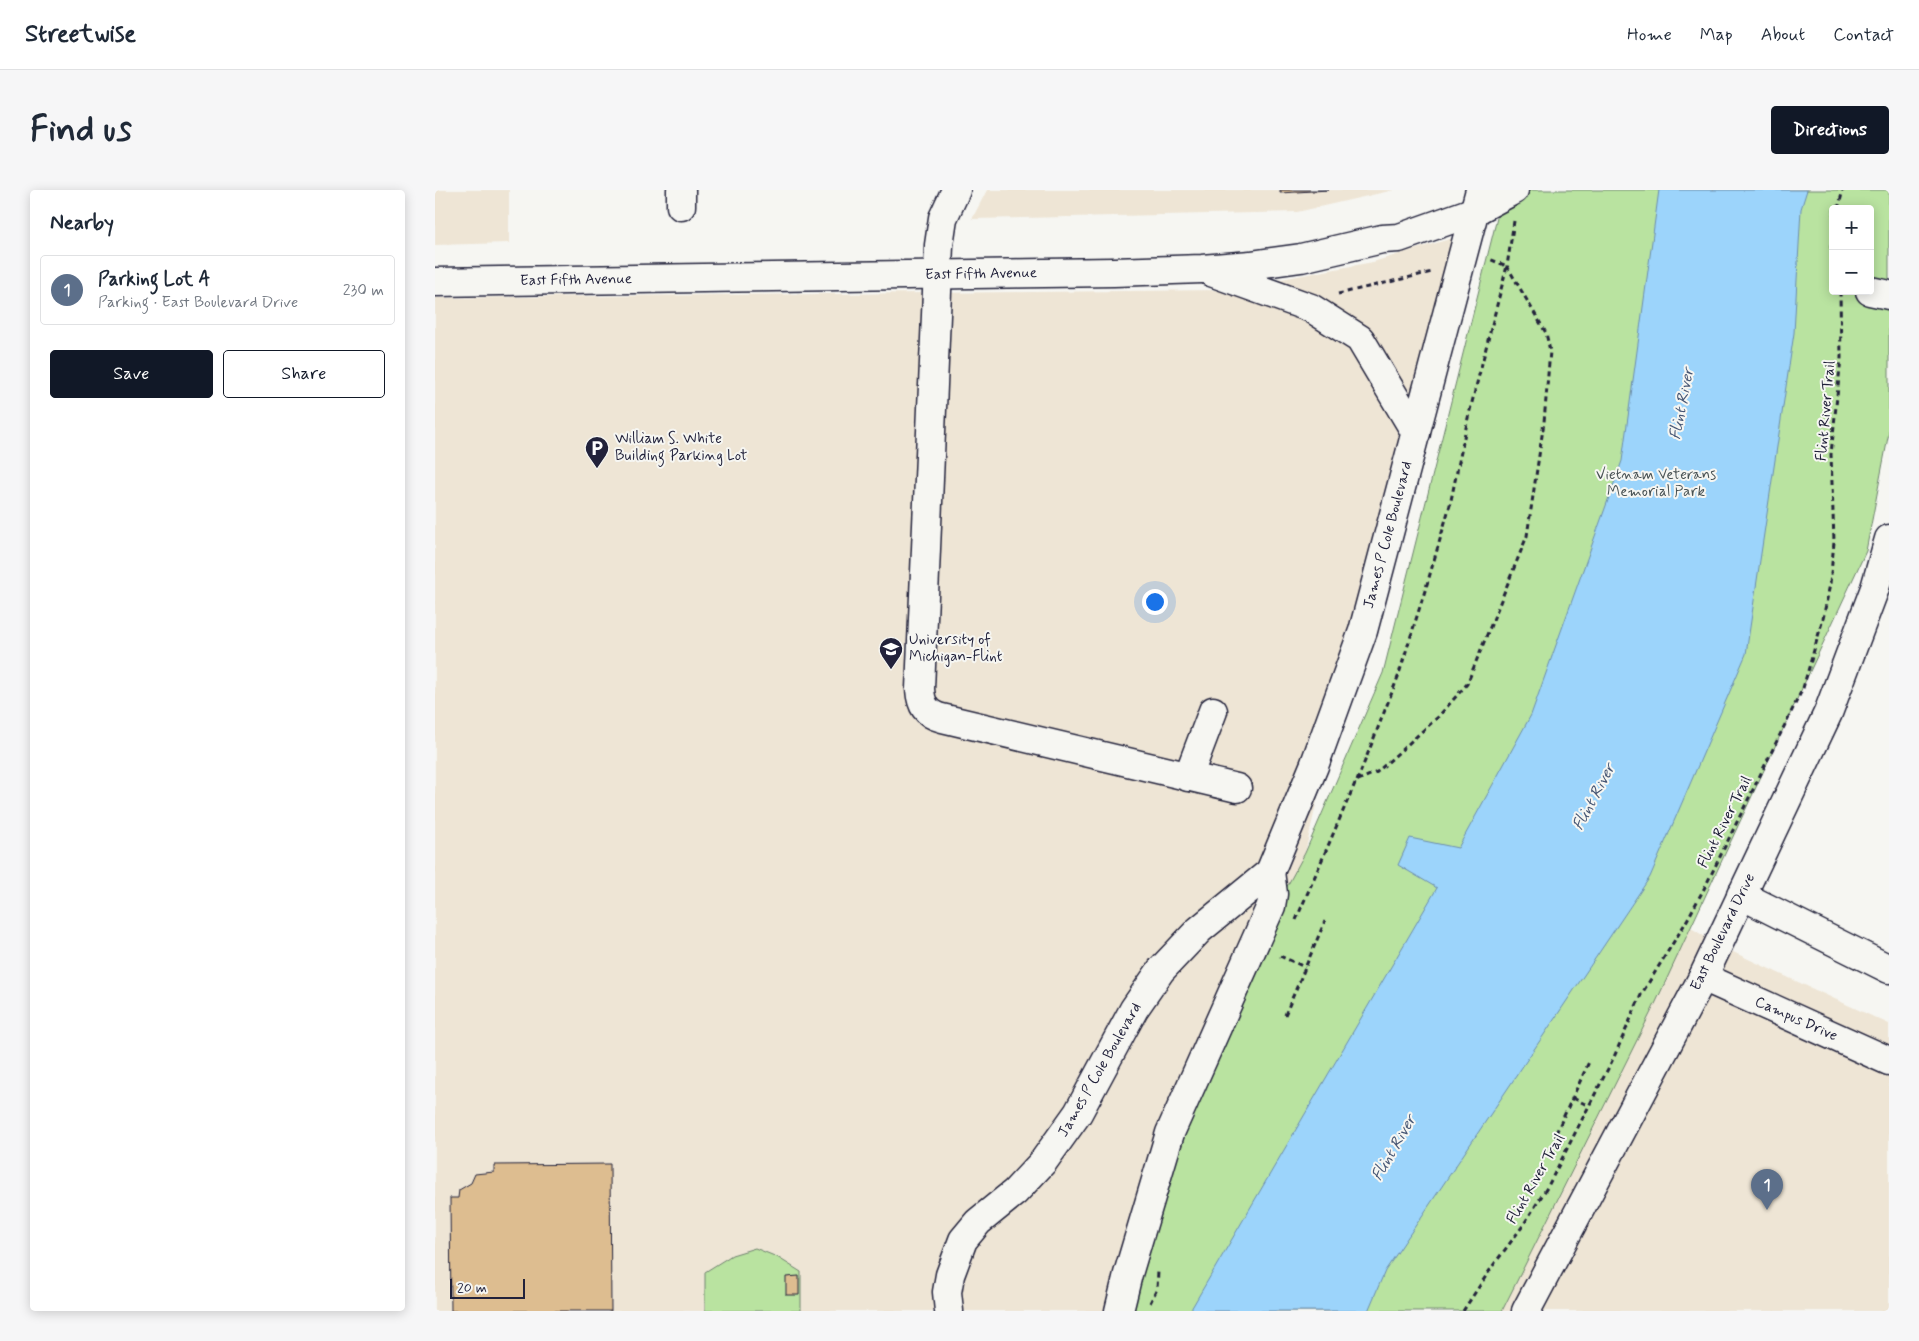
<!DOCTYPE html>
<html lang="en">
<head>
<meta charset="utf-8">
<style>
	:root { --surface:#fff; --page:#f6f6f7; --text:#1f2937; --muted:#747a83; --line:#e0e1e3; --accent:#111827 }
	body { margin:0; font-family:Mynerve,sans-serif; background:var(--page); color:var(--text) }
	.controls { position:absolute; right:15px; top:15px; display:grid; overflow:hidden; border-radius:5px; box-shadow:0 2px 12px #0003 }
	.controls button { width:45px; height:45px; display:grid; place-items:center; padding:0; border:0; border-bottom:1px solid var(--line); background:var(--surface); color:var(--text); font:25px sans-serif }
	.scale { position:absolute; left:15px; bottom:12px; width:75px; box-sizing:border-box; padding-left:5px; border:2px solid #22223b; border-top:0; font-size:14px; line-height:18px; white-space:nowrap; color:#22223b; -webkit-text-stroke:4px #f6f6f2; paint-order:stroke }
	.you { position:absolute; left:719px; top:411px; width:18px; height:18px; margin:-12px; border:4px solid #fff; border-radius:50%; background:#1a73e8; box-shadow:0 0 0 8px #1a73e833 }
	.badge { display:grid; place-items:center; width:32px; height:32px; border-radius:50%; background:var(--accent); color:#fff; font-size:16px; font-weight:700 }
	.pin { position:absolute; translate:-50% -41px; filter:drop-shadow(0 1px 2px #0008) }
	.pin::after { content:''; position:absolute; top:26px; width:18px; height:15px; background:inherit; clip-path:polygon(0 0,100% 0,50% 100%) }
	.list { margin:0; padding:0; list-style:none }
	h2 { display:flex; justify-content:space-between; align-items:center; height:65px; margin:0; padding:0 20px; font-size:21px }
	h2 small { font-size:16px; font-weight:400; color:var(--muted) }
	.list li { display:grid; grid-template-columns:32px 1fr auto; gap:15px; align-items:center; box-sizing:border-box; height:70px; margin:0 10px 10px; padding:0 10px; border:1px solid var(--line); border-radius:5px }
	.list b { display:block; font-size:19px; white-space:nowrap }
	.list p { margin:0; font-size:16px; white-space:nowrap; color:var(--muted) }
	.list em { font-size:16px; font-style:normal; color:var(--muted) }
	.actions { display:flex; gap:10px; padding:15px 20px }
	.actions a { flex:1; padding:11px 0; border:1px solid var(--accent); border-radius:5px; text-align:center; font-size:18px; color:var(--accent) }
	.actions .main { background:var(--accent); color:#fff }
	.map { position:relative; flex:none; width:1454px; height:1121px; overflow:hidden; border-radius:5px }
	header { display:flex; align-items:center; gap:30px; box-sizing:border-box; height:70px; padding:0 25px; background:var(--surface); border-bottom:1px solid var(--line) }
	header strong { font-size:24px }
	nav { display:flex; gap:28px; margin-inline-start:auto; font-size:18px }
	.intro { display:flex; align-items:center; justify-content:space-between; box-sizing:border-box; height:120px; padding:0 30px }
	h1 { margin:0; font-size:35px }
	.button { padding:12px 22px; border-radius:5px; background:var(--accent); color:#fff; font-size:18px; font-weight:700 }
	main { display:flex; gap:30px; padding:0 30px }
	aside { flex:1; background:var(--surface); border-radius:5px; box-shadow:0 2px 12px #0003 }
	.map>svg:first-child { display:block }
	.built { fill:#eee5d5 }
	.green { fill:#b9e3a0; stroke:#6e826e; fill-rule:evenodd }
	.water { fill:#9cd4fb; stroke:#6b8dae }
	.building { fill:#ddbd90; stroke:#22223b }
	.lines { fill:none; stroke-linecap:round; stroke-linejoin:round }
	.minor-casing { stroke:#22223b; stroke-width:31 }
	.major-casing { stroke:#22223b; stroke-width:31 }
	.path { stroke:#22223b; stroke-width:3; stroke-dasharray:5 4; stroke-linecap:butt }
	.minor { stroke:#f6f6f2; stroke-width:28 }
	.major { stroke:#f6f6f2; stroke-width:28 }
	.labels { text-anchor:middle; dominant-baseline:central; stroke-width:4; stroke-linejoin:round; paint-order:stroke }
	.street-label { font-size:15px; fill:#22223b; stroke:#f6f6f2 }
	.poi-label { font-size:15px; fill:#22223b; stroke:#f6f6f2; text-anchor:start }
	.park-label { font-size:15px; fill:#485254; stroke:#f6f6f2 }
	.water-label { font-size:16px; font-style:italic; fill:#475775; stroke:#f6f6f2 }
</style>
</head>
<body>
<header>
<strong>Streetwise</strong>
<nav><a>Home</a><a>Map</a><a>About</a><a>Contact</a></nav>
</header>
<div class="intro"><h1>Find us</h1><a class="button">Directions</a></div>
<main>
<aside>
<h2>Nearby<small></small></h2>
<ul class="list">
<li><span class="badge" style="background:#5c6f8a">1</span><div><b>Parking Lot A</b><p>Parking · East Boulevard Drive</p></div><em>230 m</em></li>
</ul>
<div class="actions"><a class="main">Save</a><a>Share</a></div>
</aside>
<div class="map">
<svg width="1454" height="1121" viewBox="0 0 1454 1121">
	<rect width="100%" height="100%" fill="#f6f6f2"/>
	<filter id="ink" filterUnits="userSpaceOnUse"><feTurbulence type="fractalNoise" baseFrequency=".02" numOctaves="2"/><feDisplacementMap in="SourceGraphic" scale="10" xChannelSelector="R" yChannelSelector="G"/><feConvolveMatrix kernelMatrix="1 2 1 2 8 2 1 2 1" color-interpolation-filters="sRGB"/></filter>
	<g filter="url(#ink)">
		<g class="built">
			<polygon points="0,0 74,0 74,53 0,55"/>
			<polygon points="552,0 959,0 862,22 537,29"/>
			<polygon points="1018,48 954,297 870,663 673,1121 0,1121 0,108 787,100 938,72"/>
			<polygon points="1223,717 1283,755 1454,834 1454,1121 933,1121"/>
		</g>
		<g class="green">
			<path d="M1069 0H1454V242L1431 361 1221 812 1067 1121H673L746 893 870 663 948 483ZM1398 19H1435V101H1398Z"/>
			<polygon points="320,1058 342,1067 366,1082 366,1121 270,1121 270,1082 297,1065"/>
		</g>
		<polygon class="water" points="1224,0 1372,0 1366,19 1359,143 1311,464 1215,687 950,1081 933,1121 755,1121 1002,698 963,675 975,648 1023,658 1096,525 1187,271"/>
		<g class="building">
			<polygon points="845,0 894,0 845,3"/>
			<polygon points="175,974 176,1121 16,1121 15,1008 23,1008 24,1000 36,993 40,984 59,982 59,975"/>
			<polygon points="364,1086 364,1105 351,1105 351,1087"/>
		</g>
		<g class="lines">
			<g class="minor-casing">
				<g id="minor">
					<polyline points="246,0 246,16"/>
					<path d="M521 0 508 28 504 55 485 499C486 515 491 524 507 528L802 598"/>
					<polyline points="1435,101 1454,105"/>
					<polyline points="753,587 778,521"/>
					<polyline points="1306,705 1454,779"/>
					<polyline points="1268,787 1454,871"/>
					<polyline points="514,1121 512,1102 515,1085 528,1050 543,1032 580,1002 608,972 643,923 699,819 726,780 764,740 835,682 879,576 928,441 1045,0"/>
					<polyline points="684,1121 693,1084 735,943 836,716 838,704 835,682"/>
					<polyline points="1091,1121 1268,787 1393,523 1440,398 1454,349"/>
				</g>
			</g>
			<g class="major-casing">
				<g id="major">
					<polyline points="776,82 876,118 925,149 981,243"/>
					<polyline points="0,92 679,82 767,79 816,75 866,68 947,49 964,48 1040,21 1079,0"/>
				</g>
			</g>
			<g class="path">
				<polyline points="1403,19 1408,0"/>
				<polyline points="1398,45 1396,57 1398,64"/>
				<polyline points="903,104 997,82"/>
				<polyline points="922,591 963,487 993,391 1015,315 1033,228 1072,76 1054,69"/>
				<polyline points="861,730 921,591 942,582 1003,527 1032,494 1092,346 1109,232 1115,161 1111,143 1072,76 1079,31"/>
				<polyline points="845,766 870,777"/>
				<polyline points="850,825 890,731"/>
				<polyline points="1138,908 1154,916"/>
				<polyline points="1121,943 1154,872"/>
				<polyline points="715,1113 722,1099 723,1081"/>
				<polyline points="1028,1121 1057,1077 1087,1037 1113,996 1179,867 1206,805 1251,732 1271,695 1368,498 1388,429 1395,394 1399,352 1396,264 1406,168 1405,101"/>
			</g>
			<use href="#minor" class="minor"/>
			<use href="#major" class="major"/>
		</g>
	</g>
	<defs>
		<g id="parking-pin" transform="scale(1.25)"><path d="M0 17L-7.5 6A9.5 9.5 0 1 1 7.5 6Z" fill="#22223b" stroke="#f6f6f2"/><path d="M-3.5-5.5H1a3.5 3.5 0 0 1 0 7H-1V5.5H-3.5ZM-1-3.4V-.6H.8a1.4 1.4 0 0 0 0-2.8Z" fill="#fff"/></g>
		<g id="university-pin" transform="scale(1.25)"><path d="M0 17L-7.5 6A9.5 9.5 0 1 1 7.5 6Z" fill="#22223b" stroke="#f6f6f2"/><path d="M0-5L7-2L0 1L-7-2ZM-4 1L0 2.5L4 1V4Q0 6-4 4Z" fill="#fff"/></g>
	</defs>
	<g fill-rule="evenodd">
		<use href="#parking-pin" x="162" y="258"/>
		<use href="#university-pin" x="456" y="459"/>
	</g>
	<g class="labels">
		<g class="street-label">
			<text transform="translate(546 84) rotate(-1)">East Fifth Avenue</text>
			<text transform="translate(141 90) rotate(-1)">East Fifth Avenue</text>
			<text transform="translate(1391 221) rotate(-85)">Flint River Trail</text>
			<text transform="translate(953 345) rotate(-75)">James P Cole Boulevard</text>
			<text transform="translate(1290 632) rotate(-63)">Flint River Trail</text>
			<text transform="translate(1288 742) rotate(-64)">East Boulevard Drive</text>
			<text transform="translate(1361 829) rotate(24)">Campus Drive</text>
			<text transform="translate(665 880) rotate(-60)">James P Cole Boulevard</text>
			<text transform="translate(1101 989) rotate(-60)">Flint River Trail</text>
		</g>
		<g class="poi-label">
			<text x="180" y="249">William S. White<tspan x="180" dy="17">Building Parking Lot</tspan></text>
			<text x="474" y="450">University of<tspan x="474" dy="17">Michigan-Flint</tspan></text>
		</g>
		<g class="park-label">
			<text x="1221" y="285">Vietnam Veterans<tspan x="1221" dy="17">Memorial Park</tspan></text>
		</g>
		<g class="water-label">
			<text transform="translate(1247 214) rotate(-79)">Flint River</text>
			<text transform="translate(1159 607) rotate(-62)">Flint River</text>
			<text transform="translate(959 958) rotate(-60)">Flint River</text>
		</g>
	</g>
</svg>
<div class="controls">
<button>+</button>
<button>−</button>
</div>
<div class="scale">20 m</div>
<div class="you"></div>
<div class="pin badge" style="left:1332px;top:1020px;background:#5c6f8a">1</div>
</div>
</main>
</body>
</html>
